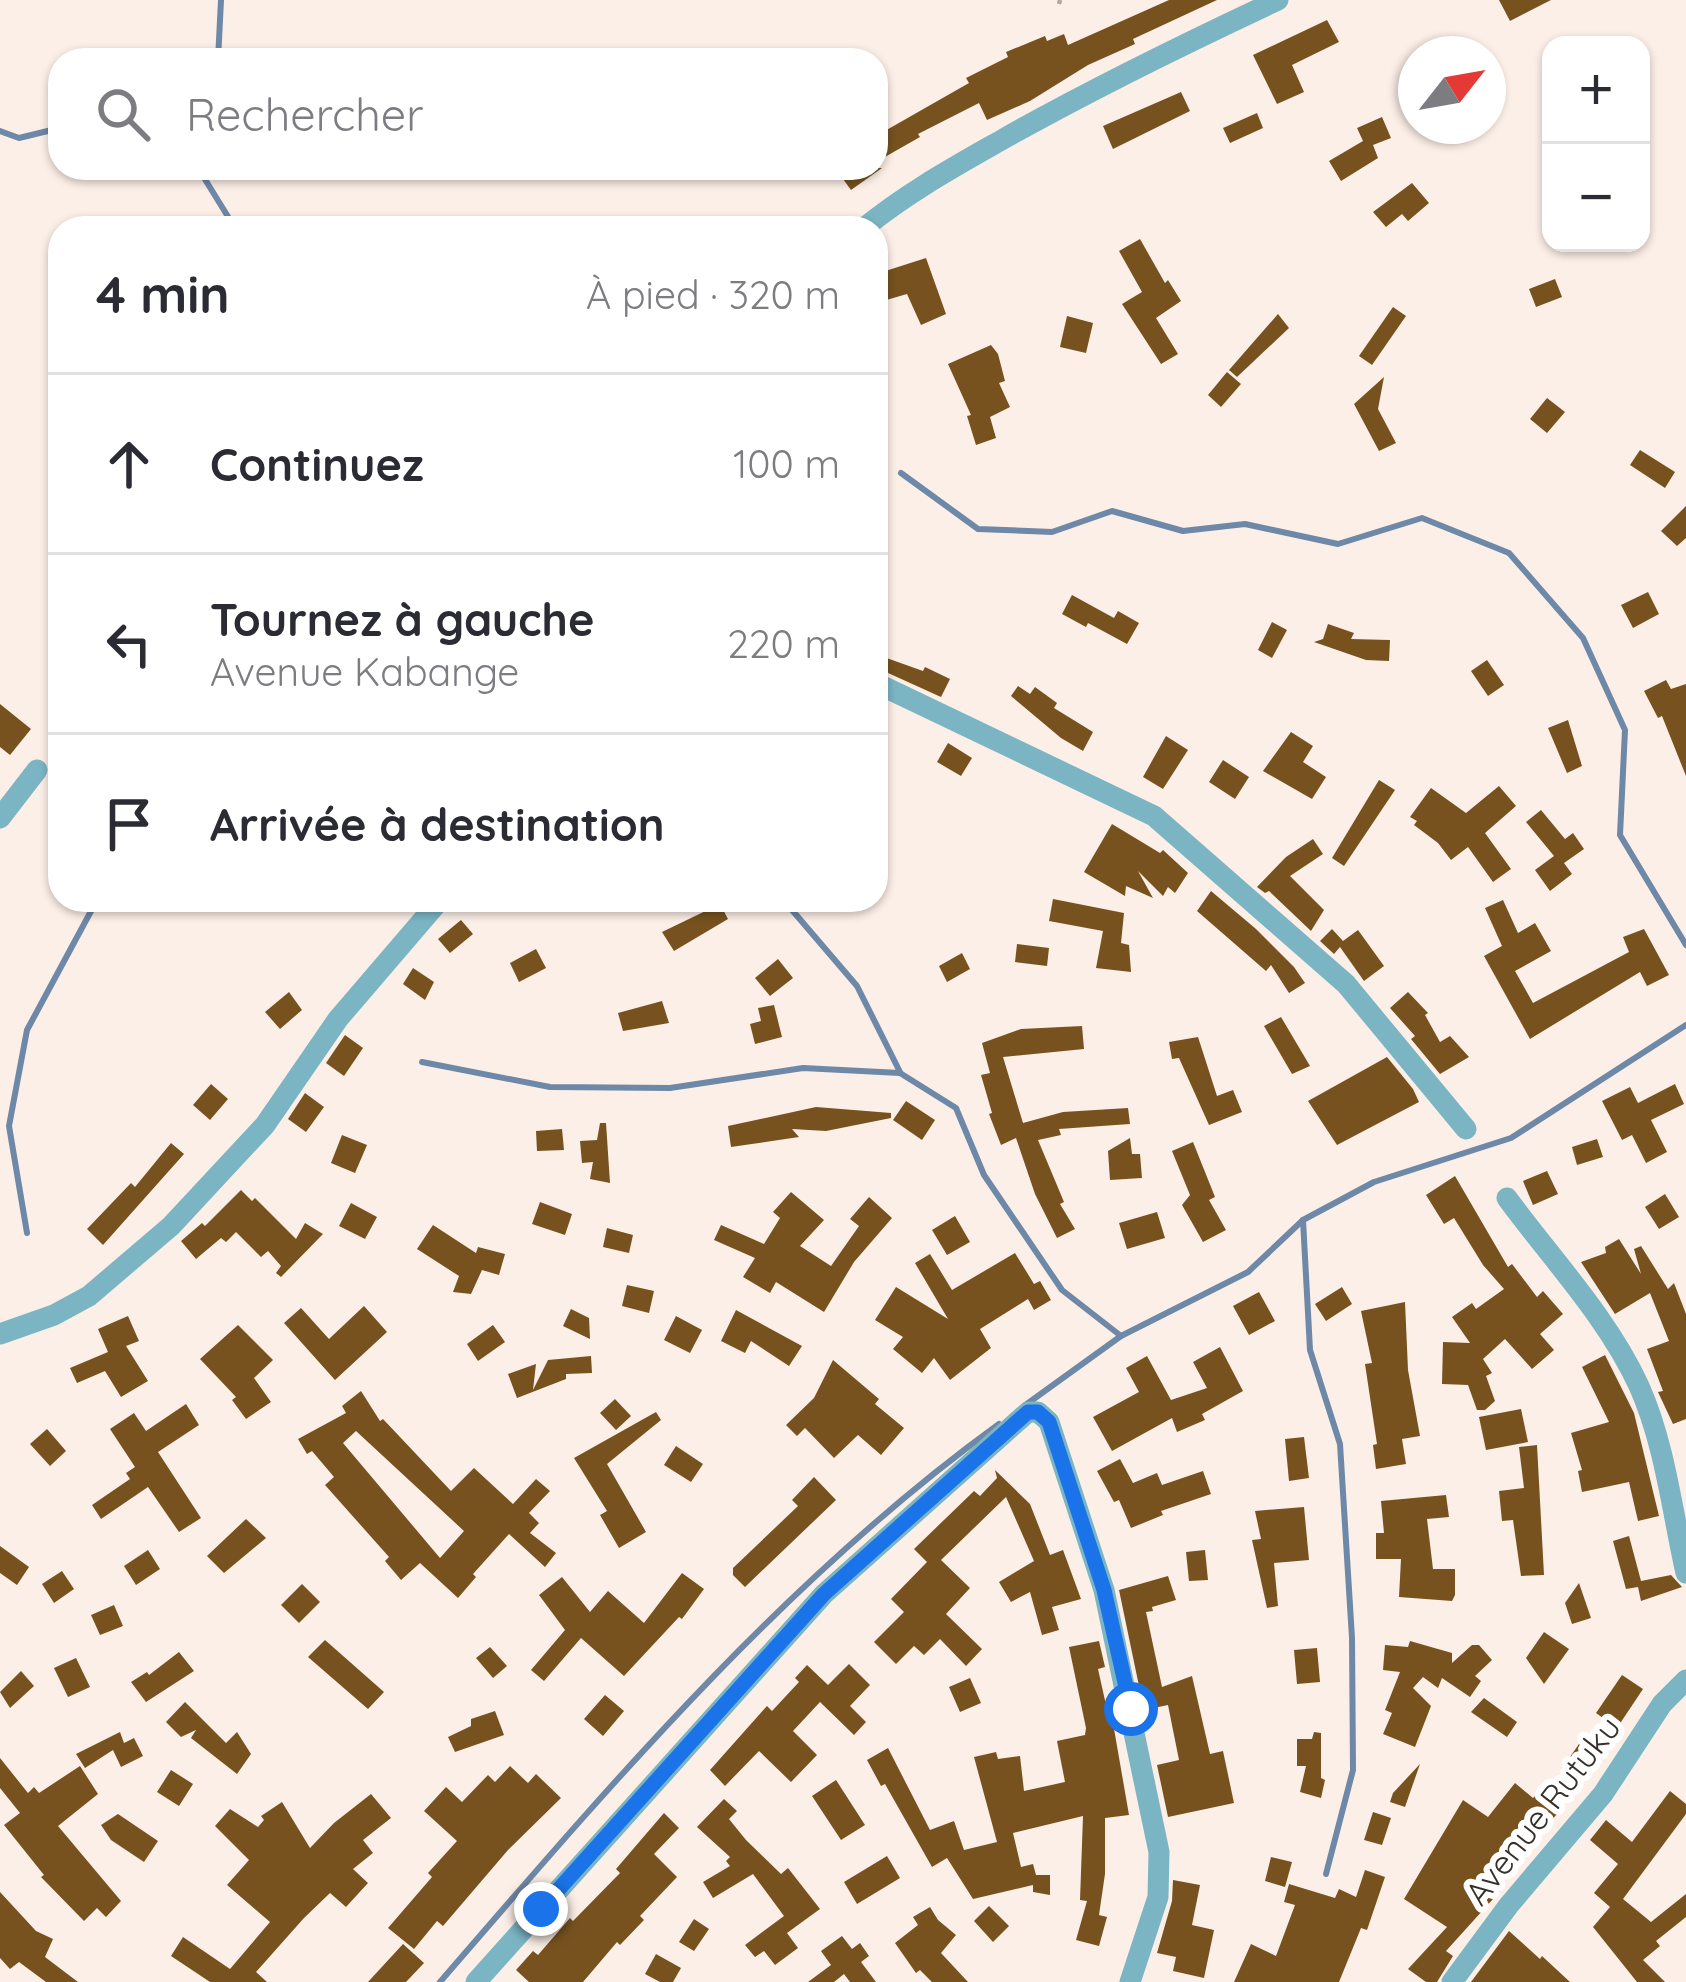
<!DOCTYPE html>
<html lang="fr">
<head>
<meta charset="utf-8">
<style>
	:root { --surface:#fff; --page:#f2f2f3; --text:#2b2b33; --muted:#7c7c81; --line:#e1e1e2 }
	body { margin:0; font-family:Quicksand,sans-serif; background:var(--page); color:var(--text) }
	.controls { position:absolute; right:36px; top:36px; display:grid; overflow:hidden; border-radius:24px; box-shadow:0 3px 9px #0004 }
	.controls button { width:108px; height:108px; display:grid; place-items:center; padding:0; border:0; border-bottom:3px solid var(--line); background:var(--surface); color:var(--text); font:60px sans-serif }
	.compass { position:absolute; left:1398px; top:36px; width:108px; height:108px; border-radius:50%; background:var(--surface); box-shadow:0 3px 9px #0004; rotate:59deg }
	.stop { position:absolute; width:36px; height:36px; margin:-27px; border:9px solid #1a73e8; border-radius:50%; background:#fff }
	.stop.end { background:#1a73e8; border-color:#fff; box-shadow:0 3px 12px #0008 }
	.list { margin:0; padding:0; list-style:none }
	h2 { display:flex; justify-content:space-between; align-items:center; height:156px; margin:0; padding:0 48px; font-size:51px }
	h2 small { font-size:39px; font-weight:400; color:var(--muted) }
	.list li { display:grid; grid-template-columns:78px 1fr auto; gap:36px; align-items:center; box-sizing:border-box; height:180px; padding:0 48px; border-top:3px solid var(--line) }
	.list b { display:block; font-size:45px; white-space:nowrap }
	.list p { margin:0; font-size:39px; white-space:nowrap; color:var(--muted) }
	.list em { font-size:39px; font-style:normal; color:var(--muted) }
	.icon { flex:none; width:66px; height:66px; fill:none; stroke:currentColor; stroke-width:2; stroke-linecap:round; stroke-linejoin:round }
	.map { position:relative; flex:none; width:1686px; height:1982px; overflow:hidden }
	.search { position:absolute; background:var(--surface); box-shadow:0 3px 9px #0004; left:48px; top:48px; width:840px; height:132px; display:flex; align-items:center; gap:30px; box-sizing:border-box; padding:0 42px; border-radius:36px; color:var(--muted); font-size:45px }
	.panel { position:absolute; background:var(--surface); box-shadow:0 3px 9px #0004; left:48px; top:216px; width:840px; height:696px; border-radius:36px }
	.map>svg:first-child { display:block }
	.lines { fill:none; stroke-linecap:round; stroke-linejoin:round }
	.stream { stroke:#6e88a8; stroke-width:6 }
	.building { fill:#77521f; fill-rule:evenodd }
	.path { stroke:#b3a7a1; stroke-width:4.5; stroke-dasharray:12 6; stroke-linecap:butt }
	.minor { stroke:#7bb5c4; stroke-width:21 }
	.route { stroke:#1a73e8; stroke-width:15 }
	.labels { text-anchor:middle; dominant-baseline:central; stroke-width:12; stroke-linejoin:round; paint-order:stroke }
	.street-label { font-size:33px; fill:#372f2a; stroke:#fff }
</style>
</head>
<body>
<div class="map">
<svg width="1686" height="1982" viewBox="0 0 1686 1982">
	<rect width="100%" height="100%" fill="#fcefe7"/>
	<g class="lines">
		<g class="stream">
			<polyline points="218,60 221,0"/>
			<polyline points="0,131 19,138 60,128"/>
			<polyline points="198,168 235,228"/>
			<polyline points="901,473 978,529 1052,532 1112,511 1183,531 1245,524 1338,544 1422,518 1509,553 1583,638 1625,730 1620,835 1686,945"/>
			<polyline points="779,900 792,910 857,986 900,1072"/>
			<polyline points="422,1062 550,1087 670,1088 803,1068 900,1073 956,1108 984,1175 1062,1290 1121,1336"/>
			<polyline points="1303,1220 1310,1350 1340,1444 1352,1638 1353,1770 1326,1874"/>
			<polyline points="27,1233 9,1126 27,1030 97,900"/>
			<polyline points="1024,1406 1121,1336 1248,1272 1303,1220 1374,1182 1511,1138 1686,1025"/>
			<path d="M440 1982C611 1784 785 1579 999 1424"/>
		</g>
	</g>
	<g class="building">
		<polygon points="1169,0 1217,0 1133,39 1135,44 1088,65 1030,101 987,120 979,103 918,134 920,137 876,162 876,136 969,83 966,78 1008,57 1006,52 1045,36 1047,41 1064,34 1068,45"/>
		<polygon points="1499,0 1551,0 1510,21"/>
		<polygon points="1327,20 1339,42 1292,65 1304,92 1277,104 1253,55"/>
		<polygon points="1181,92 1190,111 1113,149 1103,126"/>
		<polygon points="1257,113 1263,128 1230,143 1223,128"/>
		<polygon points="1382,117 1391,138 1373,145 1378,158 1341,181 1329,161 1363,141 1357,128"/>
		<polygon points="835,168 882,168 851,190"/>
		<polygon points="1412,183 1429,203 1408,221 1402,214 1386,227 1373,212"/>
		<polygon points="1140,239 1165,283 1168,280 1181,301 1156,318 1178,354 1161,364 1122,304 1142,292 1119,251"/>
		<polygon points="926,258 946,314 921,325 907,294 876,303 876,274"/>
		<polygon points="1555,279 1562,297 1536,307 1529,289"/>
		<polygon points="1393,307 1406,316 1372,365 1359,356"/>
		<polygon points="1278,314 1289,328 1237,377 1229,370"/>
		<polygon points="1067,316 1093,323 1086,353 1060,347"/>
		<polygon points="991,345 998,354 1005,381 999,383 1010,407 990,417 996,438 976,445 967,416 971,415 948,364"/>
		<polygon points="1227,372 1241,384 1221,407 1208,395"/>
		<polygon points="1384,377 1378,409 1396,443 1379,451 1354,404"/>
		<polygon points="1547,398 1565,412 1547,433 1530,419"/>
		<polygon points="1640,450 1675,472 1665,488 1630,465"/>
		<polygon points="1686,506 1686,538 1677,546 1661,531"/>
		<polygon points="1648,592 1659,614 1633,628 1621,605"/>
		<polygon points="1072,595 1114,618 1118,611 1139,623 1127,644 1088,623 1086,627 1062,614"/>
		<polygon points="1272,622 1287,630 1272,658 1258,650"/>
		<polygon points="1328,624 1354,633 1351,639 1390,640 1389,661 1366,660 1314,642 1323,639"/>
		<polygon points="881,656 923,671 925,667 950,679 941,697 877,668"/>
		<polygon points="1487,660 1504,685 1488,696 1471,671"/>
		<polygon points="1666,680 1671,689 1686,684 1686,776 1662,716 1658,718 1644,691"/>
		<polygon points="1018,686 1030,694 1035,687 1057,703 1054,708 1093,732 1083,751 1061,738 1011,696"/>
		<polygon points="0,704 31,729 10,755 0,747"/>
		<polygon points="1568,720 1582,766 1567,773 1548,728"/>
		<polygon points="1291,732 1313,746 1303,762 1326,777 1312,799 1263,771"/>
		<polygon points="1166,736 1188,750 1163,789 1143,777"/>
		<polygon points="948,743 972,758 961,776 937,762"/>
		<polygon points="1223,760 1249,777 1235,799 1209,782"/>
		<polygon points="1379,780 1395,790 1344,866 1332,858"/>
		<polygon points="1499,786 1516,806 1485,833 1511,869 1493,882 1468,847 1451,860 1438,843 1414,825 1417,821 1410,817 1431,788 1466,813"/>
		<polygon points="1541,810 1565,839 1573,833 1584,849 1564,863 1572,874 1550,891 1535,870 1554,856 1526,822"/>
		<polygon points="1112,824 1160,853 1163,850 1188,873 1175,893 1168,887 1163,896 1138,871 1153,898 1126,886 1125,896 1084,872"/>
		<polygon points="1313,839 1323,854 1290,876 1324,910 1311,931 1269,891 1265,893 1257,887 1286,857"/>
		<polygon points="1211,891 1256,929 1294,967 1305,983 1289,993 1271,965 1266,971 1197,911"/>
		<polygon points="1053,899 1124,913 1121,943 1129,945 1131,972 1096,968 1103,931 1049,921"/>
		<polygon points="1503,900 1518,933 1535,923 1551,951 1515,971 1533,1003 1629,952 1623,937 1644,929 1669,975 1647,986 1640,972 1530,1039 1484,956 1502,946 1485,908"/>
		<polygon points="720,904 728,919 674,951 662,932"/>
		<polygon points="461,920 473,934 450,953 438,939"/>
		<polygon points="1332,929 1343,941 1358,930 1384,966 1364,981 1340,947 1334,954 1320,941"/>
		<polygon points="1017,944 1049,948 1047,966 1015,962"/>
		<polygon points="536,949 546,968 519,982 510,963"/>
		<polygon points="962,953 970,969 947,982 939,966"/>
		<polygon points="778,959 793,978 770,996 755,978"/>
		<polygon points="413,968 434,982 425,1000 403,984"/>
		<polygon points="289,992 302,1010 280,1029 265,1012"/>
		<polygon points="1408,992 1428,1013 1425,1015 1440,1042 1450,1036 1469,1057 1440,1074 1411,1039 1415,1036 1390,1008"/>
		<polygon points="662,1001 669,1023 623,1031 618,1013"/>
		<polygon points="774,1005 782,1037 755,1044 750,1024 761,1021 758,1008"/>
		<polygon points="1281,1017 1310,1066 1292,1074 1264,1026"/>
		<polygon points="1082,1026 1084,1049 1003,1057 1023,1123 1063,1112 1128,1108 1130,1124 1059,1129 1061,1135 1038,1140 1064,1202 1060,1204 1075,1229 1057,1238 1035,1194 1016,1138 1001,1145 989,1114 992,1113 981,1075 990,1073 982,1043 1021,1029"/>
		<polygon points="345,1035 363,1048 344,1076 326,1063"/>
		<polygon points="1198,1037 1217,1096 1233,1090 1242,1112 1209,1125 1179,1058 1172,1059 1169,1042"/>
		<polygon points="1387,1057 1413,1089 1419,1102 1337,1145 1308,1101"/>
		<polygon points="211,1084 228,1099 210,1120 193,1105"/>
		<polygon points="1675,1084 1684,1104 1651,1120 1667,1152 1646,1163 1632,1135 1622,1140 1602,1101 1630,1087 1638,1103"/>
		<polygon points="305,1093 324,1107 306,1132 288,1119"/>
		<polygon points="906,1101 935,1120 922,1140 893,1120"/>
		<polygon points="816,1107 891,1113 891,1118 826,1131 792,1129 799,1137 731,1147 728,1126"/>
		<polygon points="600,1123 606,1123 610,1183 590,1179 593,1162 582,1163 580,1141 597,1140"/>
		<polygon points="562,1129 564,1150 537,1151 536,1131"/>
		<polygon points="342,1135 367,1145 355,1173 331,1163"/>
		<polygon points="1130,1138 1132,1154 1140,1154 1142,1178 1110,1180 1108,1151"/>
		<polygon points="1597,1139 1603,1157 1577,1165 1572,1147"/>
		<polygon points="1193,1142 1215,1197 1209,1200 1226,1230 1203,1242 1182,1205 1190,1195 1172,1151"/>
		<polygon points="171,1143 184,1154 103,1245 87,1229 131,1183 135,1187"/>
		<polygon points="1547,1171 1558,1194 1533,1205 1523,1181"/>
		<polygon points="1455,1176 1508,1267 1512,1264 1537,1297 1543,1291 1563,1314 1540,1334 1554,1350 1532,1369 1505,1339 1483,1359 1492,1373 1486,1376 1495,1401 1485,1410 1477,1410 1468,1385 1442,1384 1443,1342 1470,1343 1452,1317 1472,1303 1476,1309 1504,1289 1483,1265 1454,1218 1444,1224 1426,1195"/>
		<polygon points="241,1190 252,1201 255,1198 296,1239 305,1223 323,1234 281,1277 276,1273 281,1266 268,1251 261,1257 236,1232 226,1242 221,1238 196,1259 181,1241 202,1223 205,1226"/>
		<polygon points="791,1192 824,1220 800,1246 831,1266 859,1226 850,1219 869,1197 892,1218 854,1262 824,1312 776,1282 770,1293 743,1277 755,1258 714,1240 721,1225 764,1244 780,1218 773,1212"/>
		<polygon points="1665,1194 1679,1217 1659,1229 1645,1207"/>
		<polygon points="540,1202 572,1214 565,1235 532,1224"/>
		<polygon points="351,1203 377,1217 365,1239 339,1226"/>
		<polygon points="1157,1212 1165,1238 1127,1249 1119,1223"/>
		<polygon points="955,1216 970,1242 947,1255 932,1230"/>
		<polygon points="433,1225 476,1253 478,1247 505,1254 499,1275 482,1270 471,1294 453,1292 459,1276 417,1249"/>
		<polygon points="607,1228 633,1235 629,1253 603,1247"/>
		<polygon points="1619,1239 1641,1274 1634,1249 1641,1246 1668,1289 1674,1283 1686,1314 1686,1419 1673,1424 1658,1392 1663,1391 1647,1349 1669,1341 1650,1293 1615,1314 1581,1262 1606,1253 1605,1247"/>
		<polygon points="1015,1253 1034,1284 1040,1281 1051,1300 1034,1310 1028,1299 980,1329 991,1348 950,1380 934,1358 922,1373 893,1349 903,1337 875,1320 896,1287 948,1319 915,1263 930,1254 952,1290"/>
		<polygon points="627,1285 654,1291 649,1313 622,1306"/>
		<polygon points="1342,1287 1352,1304 1326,1321 1315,1304"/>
		<polygon points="1259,1292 1275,1321 1249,1335 1233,1306"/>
		<polygon points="1405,1302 1408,1370 1420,1436 1402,1439 1406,1464 1376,1469 1373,1445 1377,1444 1365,1364 1372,1363 1361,1311"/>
		<polygon points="364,1306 387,1332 335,1380 284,1323 301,1308 329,1339"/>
		<polygon points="571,1309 589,1318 590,1339 563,1326"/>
		<polygon points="736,1310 802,1346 789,1366 751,1341 745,1353 721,1341"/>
		<polygon points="128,1316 139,1341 126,1346 148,1381 121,1397 105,1371 77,1383 70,1368 108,1352 98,1329"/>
		<polygon points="676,1316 702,1330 690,1353 664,1340"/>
		<polygon points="238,1325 273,1360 254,1378 271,1402 246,1419 232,1400 236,1397 200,1359"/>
		<polygon points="493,1325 505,1342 478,1361 467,1344"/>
		<polygon points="1220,1347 1243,1391 1202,1414 1205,1420 1177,1432 1172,1418 1112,1451 1093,1417 1139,1392 1126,1368 1147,1356 1171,1400 1207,1388 1193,1362"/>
		<polygon points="1605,1355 1634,1413 1659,1516 1638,1521 1629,1482 1582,1492 1578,1471 1582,1470 1571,1433 1609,1422 1582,1367"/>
		<polygon points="591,1356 592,1373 566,1374 566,1379 517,1398 508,1374 536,1364 533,1390 548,1360"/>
		<polygon points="833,1360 879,1399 875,1404 904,1428 881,1455 858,1435 834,1458 805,1428 797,1436 786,1425 814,1398"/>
		<path d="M361 1391 380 1421 383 1419 451 1491 474 1468 513 1504 536 1479 550 1491 529 1513 539 1523 530 1533 556 1553 545 1567 509 1534 473 1574 476 1577 458 1598 420 1563 401 1580 385 1561 389 1557 325 1485 334 1477 312 1451 307 1454 298 1439 346 1413 342 1406ZM356 1431 464 1531 440 1558 343 1443Z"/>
		<polygon points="615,1399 631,1416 616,1430 600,1413"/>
		<polygon points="186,1404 199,1425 158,1452 201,1518 179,1532 148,1487 101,1519 92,1505 130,1479 126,1473 135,1467 110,1429 134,1413 146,1431"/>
		<polygon points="1521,1409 1528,1442 1486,1450 1479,1417"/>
		<polygon points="656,1412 661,1420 607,1464 646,1532 619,1548 600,1515 607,1511 574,1458"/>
		<polygon points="47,1429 66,1451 50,1466 30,1444"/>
		<polygon points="1304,1437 1309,1478 1289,1481 1285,1439"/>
		<polygon points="1537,1445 1544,1575 1521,1576 1513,1520 1502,1521 1499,1491 1524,1488 1519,1447"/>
		<polygon points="676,1446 703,1464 691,1482 664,1465"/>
		<polygon points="1120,1459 1133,1483 1157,1473 1162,1485 1203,1471 1211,1494 1161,1511 1163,1515 1131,1528 1119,1500 1114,1502 1097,1471"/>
		<polygon points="995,1470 1030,1504 1050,1555 1063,1550 1081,1599 1052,1607 1059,1630 1042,1635 1030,1592 1011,1602 999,1582 1034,1561 1006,1497 941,1560 970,1588 946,1614 982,1649 966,1666 940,1639 924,1655 914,1646 896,1664 874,1642 904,1612 891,1599 927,1562 914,1549 974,1491 980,1496 997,1478"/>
		<polygon points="814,1477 836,1500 745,1587 733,1575 733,1568 798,1506 792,1500"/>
		<polygon points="1446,1495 1449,1517 1427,1519 1433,1569 1455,1569 1455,1595 1452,1601 1399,1597 1401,1559 1376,1559 1376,1533 1384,1533 1381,1501"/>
		<polygon points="1304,1507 1309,1560 1274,1563 1278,1606 1267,1608 1252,1540 1261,1539 1255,1511"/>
		<polygon points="246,1519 266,1538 224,1573 207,1556"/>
		<polygon points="1629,1536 1641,1581 1671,1575 1682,1587 1641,1601 1638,1587 1626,1589 1613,1541"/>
		<polygon points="0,1546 29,1567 17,1585 0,1573"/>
		<polygon points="148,1550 160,1569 136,1585 124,1566"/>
		<polygon points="1205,1550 1208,1580 1189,1581 1186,1552"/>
		<polygon points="62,1571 74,1589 54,1603 42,1584"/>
		<polygon points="682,1573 704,1589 682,1619 679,1617 624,1676 581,1638 544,1681 531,1670 565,1630 539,1595 562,1577 590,1612 608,1591 644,1623"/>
		<polygon points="1168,1576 1176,1600 1152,1607 1153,1611 1146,1612 1162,1687 1192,1676 1210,1754 1223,1751 1234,1803 1168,1817 1157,1765 1179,1760 1168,1705 1144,1710 1119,1590"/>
		<polygon points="1579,1583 1591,1618 1572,1624 1565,1603"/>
		<polygon points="302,1584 320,1602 299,1623 281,1605"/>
		<polygon points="114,1605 123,1626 100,1635 91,1615"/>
		<polygon points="1544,1632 1569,1649 1544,1684 1526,1658"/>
		<polygon points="325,1640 384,1692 368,1709 308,1657"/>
		<polygon points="1099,1641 1105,1667 1098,1669 1110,1723 1113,1723 1129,1815 1105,1818 1105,1874 1099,1915 1107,1917 1099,1946 1076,1940 1087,1901 1080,1900 1083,1816 1013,1833 1021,1867 1033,1864 1036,1875 1050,1875 1050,1895 1033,1892 1033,1885 973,1899 947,1858 932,1867 885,1784 881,1786 867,1760 888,1748 930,1830 954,1821 964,1850 997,1842 974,1757 996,1752 998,1759 1020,1756 1024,1791 1065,1782 1057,1741 1085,1735 1086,1728 1069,1647"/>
		<polygon points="1410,1641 1452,1653 1452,1663 1472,1645 1479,1645 1492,1660 1475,1676 1481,1681 1470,1697 1442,1678 1438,1688 1423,1677 1413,1688 1431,1706 1415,1747 1383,1734 1392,1713 1385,1710 1400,1672 1383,1670 1385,1645 1408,1647"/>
		<polygon points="490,1647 507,1666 493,1678 476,1658"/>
		<polygon points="1317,1648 1320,1682 1297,1684 1294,1650"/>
		<polygon points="179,1652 194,1671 146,1702 131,1682 147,1672 149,1675"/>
		<polygon points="76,1658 90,1687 68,1697 54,1668"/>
		<polygon points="849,1664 870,1685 850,1706 866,1722 854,1735 820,1702 793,1731 817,1755 791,1782 759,1751 725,1786 710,1770 767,1706 772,1711 799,1682 795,1678 807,1665 828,1685"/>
		<polygon points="21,1671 34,1686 10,1708 0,1692"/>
		<polygon points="1622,1675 1643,1689 1617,1728 1596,1713"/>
		<polygon points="970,1678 981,1703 960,1712 949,1687"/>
		<polygon points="605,1695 624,1711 603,1736 584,1719"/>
		<polygon points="1484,1698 1517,1722 1507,1737 1471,1712"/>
		<polygon points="185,1702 226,1743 237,1732 251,1754 237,1774 191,1738 196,1730 181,1737 166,1722"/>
		<polygon points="495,1711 504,1735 455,1752 448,1737 471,1726 471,1719"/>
		<polygon points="120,1732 124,1743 134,1738 143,1756 121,1767 113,1750 85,1768 76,1754"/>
		<polygon points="1314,1732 1321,1733 1321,1778 1325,1780 1321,1798 1300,1792 1306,1766 1297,1766 1297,1739 1312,1739"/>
		<polygon points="1579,1744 1599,1758 1581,1784 1561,1770"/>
		<polygon points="0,1758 28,1793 34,1787 39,1793 80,1766 98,1794 58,1826 121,1901 106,1917 97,1908 84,1921 41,1877 44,1875 4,1825 20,1813 0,1788"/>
		<polygon points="1420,1764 1405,1807 1390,1802 1393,1793"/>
		<polygon points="510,1766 528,1783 536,1774 561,1798 508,1850 443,1926 437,1921 414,1949 388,1928 432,1877 428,1873 457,1841 424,1811 446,1787 462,1802 488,1775 495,1782"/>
		<polygon points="171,1770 193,1784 179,1806 157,1792"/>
		<polygon points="836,1780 865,1825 841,1840 812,1796"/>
		<polygon points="1515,1783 1533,1798 1538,1793 1558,1813 1494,1882 1502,1889 1446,1951 1453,1956 1437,1982 1426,1982 1408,1969 1447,1927 1404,1899 1463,1800 1488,1817"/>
		<polygon points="1670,1791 1686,1804 1686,1814 1623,1899 1651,1922 1686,1894 1686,1917 1656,1941 1660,1946 1643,1960 1665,1982 1637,1982 1593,1927 1610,1907 1594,1893 1618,1864 1590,1840 1606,1820 1632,1842"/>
		<polygon points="371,1794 391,1818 363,1840 373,1853 353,1869 368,1883 346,1907 330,1893 304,1918 256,1972 267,1982 210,1982 171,1956 183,1937 230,1969 270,1922 227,1885 249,1860 215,1826 230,1809 258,1827 264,1820 261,1816 282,1802 310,1848 334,1823"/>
		<polygon points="724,1799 737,1811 729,1819 746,1840 781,1874 788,1868 820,1909 787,1933 798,1948 775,1965 764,1951 755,1957 745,1945 784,1916 753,1874 713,1898 703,1882 730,1866 726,1861 730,1857 697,1827"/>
		<polygon points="1373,1812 1391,1818 1382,1845 1364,1840"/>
		<polygon points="664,1813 679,1828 654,1854 677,1877 640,1916 644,1920 620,1945 617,1942 583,1982 529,1982 516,1970 533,1951 538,1955 570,1918 573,1921 620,1873 616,1869"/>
		<polygon points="118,1814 158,1841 144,1862 111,1840 101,1825"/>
		<polygon points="887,1856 900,1878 857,1904 844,1882"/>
		<polygon points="1271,1857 1292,1862 1285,1887 1265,1881"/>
		<polygon points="1365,1870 1385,1877 1367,1930 1361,1928 1339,1982 1234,1982 1251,1944 1276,1956 1295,1905 1284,1902 1289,1884 1335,1898 1339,1889 1356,1897"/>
		<polygon points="1173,1880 1200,1885 1192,1925 1214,1930 1204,1978 1173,1971 1176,1957 1157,1953 1172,1901"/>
		<polygon points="0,1892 36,1931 53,1939 45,1957 78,1982 46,1982 19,1962 10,1969 0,1958"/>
		<polygon points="989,1906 1009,1926 993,1942 974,1921"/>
		<polygon points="930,1907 938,1920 956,1935 941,1953 968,1982 932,1982 920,1970 916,1973 895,1943 918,1925 913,1917"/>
		<polygon points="694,1919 709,1929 694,1951 679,1942"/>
		<polygon points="1509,1931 1540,1959 1542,1956 1570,1982 1471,1982"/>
		<polygon points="842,1936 852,1949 860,1943 869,1956 861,1962 876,1982 850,1982 844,1974 834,1982 808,1982 831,1965 821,1951"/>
		<polygon points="403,1944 424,1963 406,1982 368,1982"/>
		<polygon points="656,1954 681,1968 673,1982 660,1982 645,1974"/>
	</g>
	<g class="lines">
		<polyline class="path" points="1059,4 1060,0"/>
		<g class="minor">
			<path d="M864 228C908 192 956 166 1005 138 1094 88 1186 43 1278 0"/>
			<polyline points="876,683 1154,816 1346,984 1466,1129"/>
			<polyline points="0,818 37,770"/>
			<path d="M1507 1198C1551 1258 1608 1318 1639 1386 1665 1444 1672 1511 1686 1573"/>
			<polyline points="0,1334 54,1315 89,1296 171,1226 265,1125 338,1019 440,900"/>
			<polyline points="476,1982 824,1594 1028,1412 1038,1412 1049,1422 1104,1590 1159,1852 1158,1897 1130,1982"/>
			<polyline points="1452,1982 1509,1905 1603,1794 1662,1704 1686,1680"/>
		</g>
	</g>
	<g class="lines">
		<polyline class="route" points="541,1909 824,1594 1028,1412 1038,1412 1049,1422 1104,1590 1131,1709"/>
	</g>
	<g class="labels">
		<g class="street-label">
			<text transform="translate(1542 1810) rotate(-52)">Avenue Rutuku</text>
		</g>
	</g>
</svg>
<div class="controls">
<button>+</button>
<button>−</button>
</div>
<svg class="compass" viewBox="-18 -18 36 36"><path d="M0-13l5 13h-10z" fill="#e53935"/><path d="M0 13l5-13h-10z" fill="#7c7c81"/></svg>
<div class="stop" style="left:1131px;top:1709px"></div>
<div class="stop end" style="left:541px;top:1909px"></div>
<div class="search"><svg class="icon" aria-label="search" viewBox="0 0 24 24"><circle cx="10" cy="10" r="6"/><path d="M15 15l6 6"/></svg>Rechercher</div>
<section class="panel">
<h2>4 min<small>À pied · 320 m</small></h2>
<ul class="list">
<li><svg class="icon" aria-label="ahead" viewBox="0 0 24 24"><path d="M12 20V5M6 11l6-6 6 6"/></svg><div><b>Continuez</b></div><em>100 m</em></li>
<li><svg class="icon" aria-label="left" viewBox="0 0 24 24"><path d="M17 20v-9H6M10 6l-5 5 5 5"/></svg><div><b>Tournez à gauche</b><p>Avenue Kabange</p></div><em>220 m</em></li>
<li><svg class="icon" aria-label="arrive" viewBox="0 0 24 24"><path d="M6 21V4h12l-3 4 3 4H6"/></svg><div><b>Arrivée à destination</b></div></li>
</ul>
</section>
</div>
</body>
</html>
